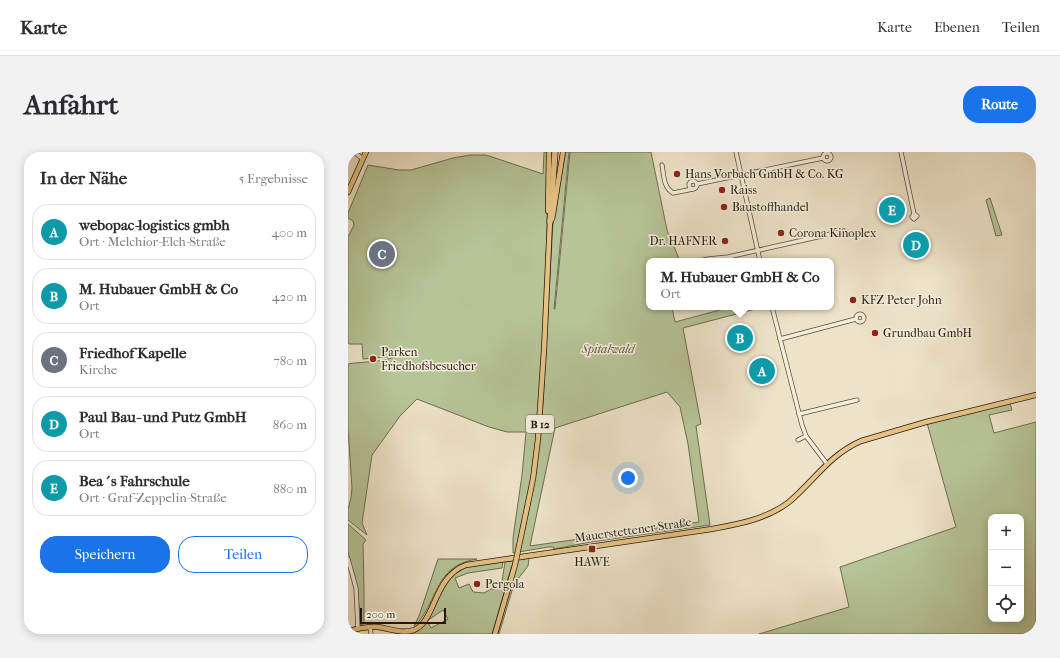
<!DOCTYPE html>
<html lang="de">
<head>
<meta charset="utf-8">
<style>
	:root { --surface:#fff; --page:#f2f2f3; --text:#2b2b33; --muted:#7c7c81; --line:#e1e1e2; --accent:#1a73e8 }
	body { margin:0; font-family:"IM FELL French Canon",serif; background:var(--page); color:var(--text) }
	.controls { position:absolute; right:12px; bottom:12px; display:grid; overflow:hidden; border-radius:8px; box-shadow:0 2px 10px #0003 }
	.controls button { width:36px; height:36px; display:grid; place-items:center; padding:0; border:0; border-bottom:1px solid var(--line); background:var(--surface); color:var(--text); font:20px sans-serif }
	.scale { position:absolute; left:12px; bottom:10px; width:86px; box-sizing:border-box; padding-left:4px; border:2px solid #22190c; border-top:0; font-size:11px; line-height:14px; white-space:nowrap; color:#22190c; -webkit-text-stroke:3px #f4eddc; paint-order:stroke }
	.you { position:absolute; left:280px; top:326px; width:14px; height:14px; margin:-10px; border:3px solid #fff; border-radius:50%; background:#1a73e8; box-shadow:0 0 0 6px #1a73e833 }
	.badge { display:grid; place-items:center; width:26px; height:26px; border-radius:50%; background:var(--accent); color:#fff; font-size:13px; font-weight:700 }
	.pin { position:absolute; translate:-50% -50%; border:2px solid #fff; box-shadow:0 1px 4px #0006 }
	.popup { position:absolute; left:298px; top:106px; width:188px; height:52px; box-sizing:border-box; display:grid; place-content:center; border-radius:8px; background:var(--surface); filter:drop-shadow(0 1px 3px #0005); font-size:13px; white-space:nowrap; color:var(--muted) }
	.popup b { font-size:15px; color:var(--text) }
	.popup::after { content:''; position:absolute; left:50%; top:100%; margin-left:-8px; border:8px solid transparent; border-top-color:var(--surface) }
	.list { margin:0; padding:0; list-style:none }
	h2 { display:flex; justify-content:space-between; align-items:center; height:52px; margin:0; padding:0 16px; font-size:17px }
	h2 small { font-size:13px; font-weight:400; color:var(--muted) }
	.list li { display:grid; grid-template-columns:26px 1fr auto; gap:12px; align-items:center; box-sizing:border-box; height:56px; margin:0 8px 8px; padding:0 8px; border:1px solid var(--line); border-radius:16px }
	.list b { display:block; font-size:15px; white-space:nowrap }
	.list p { margin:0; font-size:13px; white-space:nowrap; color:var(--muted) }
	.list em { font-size:13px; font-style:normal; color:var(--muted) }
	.actions { display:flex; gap:8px; padding:12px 16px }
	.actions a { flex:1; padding:9px 0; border:1px solid var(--accent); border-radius:16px; text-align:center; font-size:14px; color:var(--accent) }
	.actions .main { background:var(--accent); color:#fff }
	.icon { flex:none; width:22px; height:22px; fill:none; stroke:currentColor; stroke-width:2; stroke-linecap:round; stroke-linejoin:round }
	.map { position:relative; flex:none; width:688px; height:482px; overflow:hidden; border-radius:16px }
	header { display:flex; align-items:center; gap:24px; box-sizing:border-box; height:56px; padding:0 20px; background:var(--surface); border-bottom:1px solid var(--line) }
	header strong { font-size:19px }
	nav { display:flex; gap:22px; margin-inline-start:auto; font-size:14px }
	.intro { display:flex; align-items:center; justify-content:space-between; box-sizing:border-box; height:96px; padding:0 24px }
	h1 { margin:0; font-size:28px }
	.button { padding:10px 18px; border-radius:16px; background:var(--accent); color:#fff; font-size:14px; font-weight:700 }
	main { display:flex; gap:24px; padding:0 24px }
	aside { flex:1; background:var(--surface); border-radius:16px; box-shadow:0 2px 10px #0003 }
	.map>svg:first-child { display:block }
	.green { fill:#b6c498; stroke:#6c6e52; fill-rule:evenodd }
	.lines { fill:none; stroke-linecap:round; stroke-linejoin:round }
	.minor-casing { stroke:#554c3b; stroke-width:5 }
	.major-casing { stroke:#22190c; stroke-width:6 }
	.highway-casing { stroke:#22190c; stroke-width:7 }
	.minor { stroke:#f4eddc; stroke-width:3.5 }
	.major { stroke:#e7c284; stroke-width:4.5 }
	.highway { stroke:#e7c284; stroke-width:5.5 }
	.major-bridge-casing { stroke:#22190c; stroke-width:6; stroke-linecap:butt }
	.major-bridge { stroke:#e7c284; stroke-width:4.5 }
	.poi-dot { fill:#8f2418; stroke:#f4eddc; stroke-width:1.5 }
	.labels { text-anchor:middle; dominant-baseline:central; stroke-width:3; stroke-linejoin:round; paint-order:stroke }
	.shield { fill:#f4eddc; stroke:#61594a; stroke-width:1 }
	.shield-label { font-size:11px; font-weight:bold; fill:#22190c }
	.poi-label { font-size:12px; fill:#22190c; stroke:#f4eddc; text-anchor:start }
	.park-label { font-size:12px; font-style:italic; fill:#56553d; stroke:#f4eddc }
	.street-label { font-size:12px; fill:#22190c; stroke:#f4eddc }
</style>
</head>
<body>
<header>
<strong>Karte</strong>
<nav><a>Karte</a><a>Ebenen</a><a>Teilen</a></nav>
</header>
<div class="intro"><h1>Anfahrt</h1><a class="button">Route</a></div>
<main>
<aside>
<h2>In der Nähe<small>5 Ergebnisse</small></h2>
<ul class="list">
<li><span class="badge" style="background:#0f9aa8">A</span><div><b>webopac-logistics gmbh</b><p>Ort · Melchior-Elch-Straße</p></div><em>400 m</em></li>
<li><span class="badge" style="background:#0f9aa8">B</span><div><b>M. Hubauer GmbH &amp; Co</b><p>Ort</p></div><em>420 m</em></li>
<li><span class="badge" style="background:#6b7280">C</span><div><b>Friedhof Kapelle</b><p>Kirche</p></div><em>780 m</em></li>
<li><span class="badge" style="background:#0f9aa8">D</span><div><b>Paul Bau- und Putz GmbH</b><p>Ort</p></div><em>860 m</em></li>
<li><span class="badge" style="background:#0f9aa8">E</span><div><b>Bea´s Fahrschule</b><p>Ort · Graf-Zeppelin-Straße</p></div><em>880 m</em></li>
</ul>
<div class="actions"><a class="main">Speichern</a><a>Teilen</a></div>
</aside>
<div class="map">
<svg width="688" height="482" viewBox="0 0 688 482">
	<rect width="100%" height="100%" fill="#eee3c9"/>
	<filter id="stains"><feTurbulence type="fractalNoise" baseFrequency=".005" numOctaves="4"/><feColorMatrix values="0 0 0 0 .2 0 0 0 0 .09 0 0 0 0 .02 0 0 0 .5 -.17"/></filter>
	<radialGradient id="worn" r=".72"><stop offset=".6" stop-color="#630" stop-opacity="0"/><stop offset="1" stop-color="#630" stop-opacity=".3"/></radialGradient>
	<g class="green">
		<path d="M196 0H200L199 82 192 287 195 252 205 70 216 0H221L206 157H207L222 0H303L319 78 332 109H301V155H324L327 170 383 155H415L335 176 353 272 348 274 362 373 243 390 206 397 205 395H200L165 401V386L174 323 178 280H159L141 275 69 247 52 264 24 303 14 371 19 383 0 368V357L3 346 4 336 0 277V212C17 209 35 211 51 203L50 201 39 205 15 207 14 192H1L0 189V85L6 73 5 69 0 66V61L20 13 51 18H63L105 6 122 3H138L195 22ZM319 240 332 255 340 292 351 370 182 394 207 276Z"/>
		<polygon points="642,46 654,83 648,84 638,48"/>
		<path d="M662 251 664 258 641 263 646 281 688 270V482H411L501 455 492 415 608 375 579 271ZM643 365H673V467H643Z"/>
		<polygon points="0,372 18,388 15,392 16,437 16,472 11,473 11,454 0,399"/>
		<path d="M181 406 180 414 166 432 151 482H148L168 413H164L144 482H55L70 478 99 428 114 415 155 410 154 416 120 421 107 426 111 436 121 432 125 440 136 441 143 437 153 436 157 410ZM95 458 100 467 83 476 79 469Z"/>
		<path d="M90 407H129C96 413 93 430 79 457 75 464 72 469 66 474L71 464Z"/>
	</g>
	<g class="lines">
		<g class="minor-casing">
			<g id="minor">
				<polyline points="6,0 15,7"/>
				<polyline points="388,0 412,109"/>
				<polyline points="553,0 566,62 569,64 566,67 564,65 566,62"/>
				<circle cx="479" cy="5" r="4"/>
				<path d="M314 13C316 23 315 35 325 41L345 37"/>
				<circle cx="345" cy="33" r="4"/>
				<polyline points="349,32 475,6"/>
				<polyline points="352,109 360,107 380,105 496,79"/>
				<polyline points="424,155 454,273 458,284 479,312"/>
				<circle cx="512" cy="166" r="4"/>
				<polyline points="432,187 508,167"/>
				<polyline points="451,262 509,248"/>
				<polyline points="450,288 458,284"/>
				<polyline points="0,407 8,436 10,477"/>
				<polyline points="22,475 23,482"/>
			</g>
		</g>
		<g class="major-casing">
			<g id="major">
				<polyline points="0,40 18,0"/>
				<polyline points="200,59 201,0"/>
				<polyline points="204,67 205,62 215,0"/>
				<polyline points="171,394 185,327 190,287 196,198 202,68"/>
				<path d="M0 479C10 477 20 474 30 475 43 477 54 482 66 478 88 469 85 425 118 413L364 377C391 372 419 367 441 350 466 329 481 303 513 289L578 270 688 243"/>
				<polyline points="147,482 167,413"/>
			</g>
		</g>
		<g class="highway-casing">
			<polyline id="highway" points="202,70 207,0"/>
		</g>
		<use href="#minor" class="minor"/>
		<use href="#major" class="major"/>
		<use href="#highway" class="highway"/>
		<g class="major-bridge-casing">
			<polyline id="major-bridge" points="167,413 171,394"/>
		</g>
		<use href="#major-bridge" class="major-bridge"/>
	</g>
	<g class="poi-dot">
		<circle cx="329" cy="22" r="4"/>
		<circle cx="374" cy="38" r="4"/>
		<circle cx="376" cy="55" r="4"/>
		<circle cx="433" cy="81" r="4"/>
		<circle cx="377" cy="89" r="4"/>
		<circle cx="505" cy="148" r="4"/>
		<circle cx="527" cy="181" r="4"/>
		<circle cx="25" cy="207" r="4"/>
		<rect x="240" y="393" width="8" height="8" rx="2"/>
		<circle cx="129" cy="432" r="4"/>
	</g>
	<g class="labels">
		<rect class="shield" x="178" y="263" width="28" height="18" rx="3"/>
		<g class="shield-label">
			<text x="192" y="272">B 12</text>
		</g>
		<g class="poi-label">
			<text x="337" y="22">Hans Vorbach GmbH &amp; Co. KG</text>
			<text x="382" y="38">Raiss</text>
			<text x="384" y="55">Baustoffhandel</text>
			<text x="441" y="81">Corona Kinoplex</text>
			<text x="369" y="89" text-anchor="end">Dr. HAFNER</text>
			<text x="513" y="148">KFZ Peter John</text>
			<text x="535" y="181">Grundbau GmbH</text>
			<text x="33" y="200">Parken<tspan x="33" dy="14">Friedhofsbesucher</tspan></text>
			<text x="244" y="410" text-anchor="middle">HAWE</text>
			<text x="137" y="432">Pergola</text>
		</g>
		<g class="park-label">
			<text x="260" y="197">Spitalwald</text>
		</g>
		<g class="street-label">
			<text transform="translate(285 378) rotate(-8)">Mauerstettener Straße</text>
		</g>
	</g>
	<rect width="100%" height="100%" filter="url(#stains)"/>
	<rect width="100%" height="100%" fill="url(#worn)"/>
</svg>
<div class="controls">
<button>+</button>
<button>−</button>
<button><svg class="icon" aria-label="locate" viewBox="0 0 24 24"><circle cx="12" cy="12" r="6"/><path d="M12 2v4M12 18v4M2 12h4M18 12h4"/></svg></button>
</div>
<div class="scale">200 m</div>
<div class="you"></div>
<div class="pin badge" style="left:414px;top:219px;background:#0f9aa8">A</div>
<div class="pin badge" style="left:392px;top:186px;background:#0f9aa8">B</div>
<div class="popup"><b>M. Hubauer GmbH &amp; Co</b>Ort</div>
<div class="pin badge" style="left:34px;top:102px;background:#6b7280">C</div>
<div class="pin badge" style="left:568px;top:93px;background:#0f9aa8">D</div>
<div class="pin badge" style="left:544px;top:58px;background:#0f9aa8">E</div>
</div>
</main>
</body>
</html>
